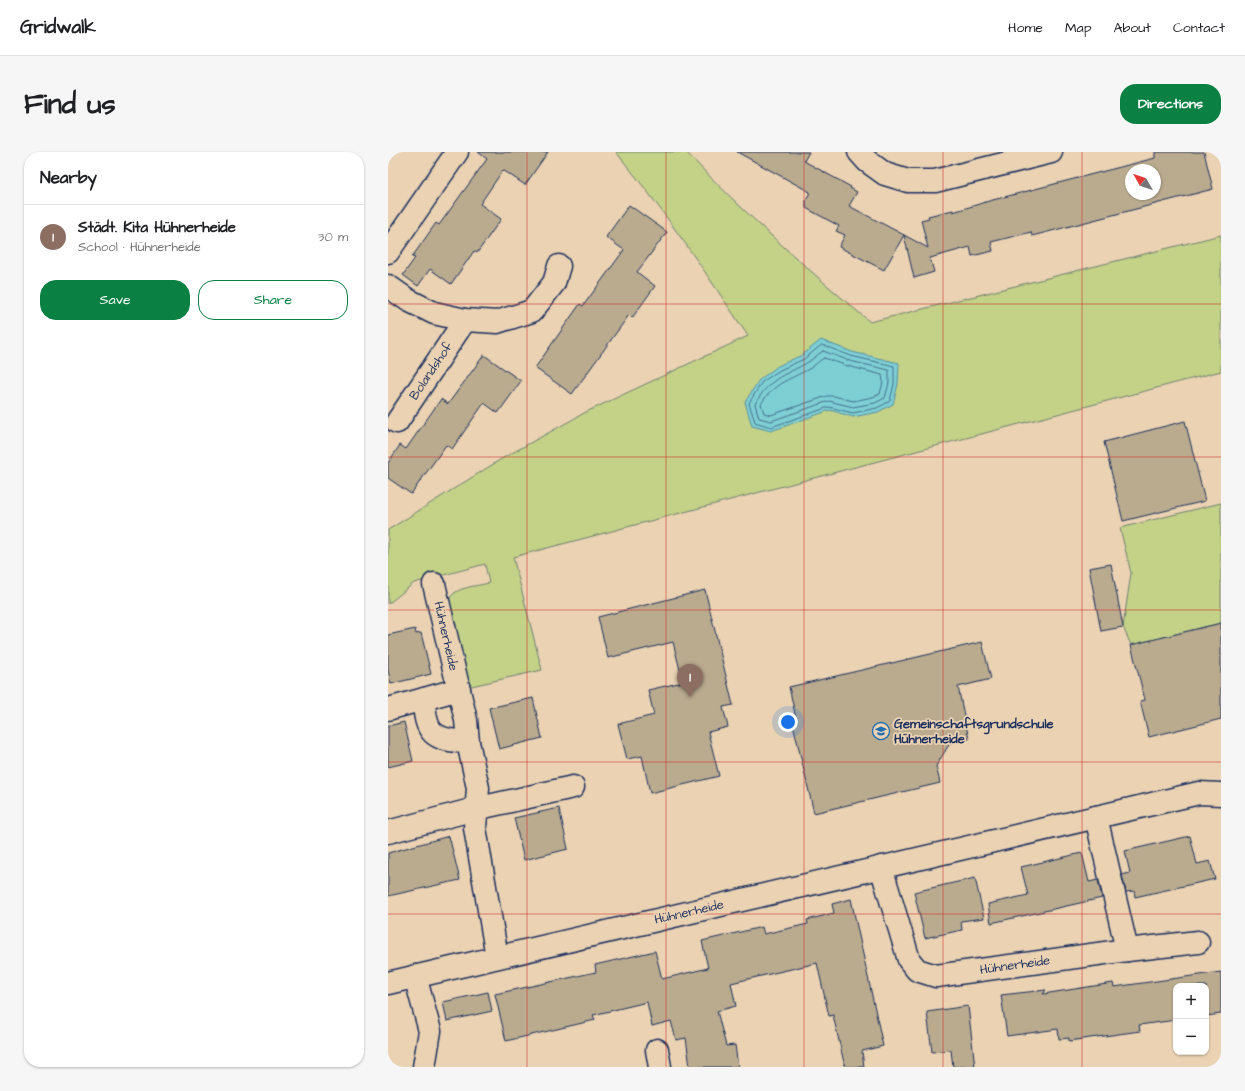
<!DOCTYPE html>
<html lang="en">
<head>
<meta charset="utf-8">
<style>
	:root { --surface:#fff; --page:#f6f6f6; --text:#202124; --muted:#757577; --line:#e0e0e0; --accent:#0b8043 }
	body { margin:0; font-family:"Architects Daughter",sans-serif; background:var(--page); color:var(--text) }
	.controls { position:absolute; right:12px; bottom:12px; display:grid; overflow:hidden; border-radius:8px; box-shadow:0 1px 3px #0004 }
	.controls button { width:36px; height:36px; display:grid; place-items:center; padding:0; border:0; border-bottom:1px solid var(--line); background:var(--surface); color:var(--text); font:20px sans-serif }
	.compass { position:absolute; left:737px; top:12px; width:36px; height:36px; border-radius:50%; background:var(--surface); box-shadow:0 1px 3px #0004; rotate:310deg }
	.you { position:absolute; left:400px; top:570px; width:14px; height:14px; margin:-10px; border:3px solid #fff; border-radius:50%; background:#1a73e8; box-shadow:0 0 0 6px #1a73e833 }
	.badge { display:grid; place-items:center; width:26px; height:26px; border-radius:50%; background:var(--accent); color:#fff; font-size:13px; font-weight:700 }
	.pin { position:absolute; translate:-50% -33px; filter:drop-shadow(0 1px 2px #0008) }
	.pin::after { content:''; position:absolute; top:21px; width:14px; height:12px; background:inherit; clip-path:polygon(0 0,100% 0,50% 100%) }
	.list { margin:0; padding:0; list-style:none }
	h2 { display:flex; justify-content:space-between; align-items:center; height:52px; margin:0; padding:0 16px; font-size:17px }
	h2 small { font-size:13px; font-weight:400; color:var(--muted) }
	.list li { display:grid; grid-template-columns:26px 1fr auto; gap:12px; align-items:center; box-sizing:border-box; height:64px; padding:0 16px; border-top:1px solid var(--line) }
	.list b { display:block; font-size:15px; white-space:nowrap }
	.list p { margin:0; font-size:13px; white-space:nowrap; color:var(--muted) }
	.list em { font-size:13px; font-style:normal; color:var(--muted) }
	.actions { display:flex; gap:8px; padding:12px 16px }
	.actions a { flex:1; padding:9px 0; border:1px solid var(--accent); border-radius:16px; text-align:center; font-size:14px; color:var(--accent) }
	.actions .main { background:var(--accent); color:#fff }
	.map { position:relative; flex:none; width:833px; height:915px; overflow:hidden; border-radius:16px }
	header { display:flex; align-items:center; gap:24px; box-sizing:border-box; height:56px; padding:0 20px; background:var(--surface); border-bottom:1px solid var(--line) }
	header strong { font-size:19px }
	nav { display:flex; gap:22px; margin-inline-start:auto; font-size:14px }
	.intro { display:flex; align-items:center; justify-content:space-between; box-sizing:border-box; height:96px; padding:0 24px }
	h1 { margin:0; font-size:28px }
	.button { padding:10px 18px; border-radius:16px; background:var(--accent); color:#fff; font-size:14px; font-weight:700 }
	main { display:flex; gap:24px; padding:0 24px }
	aside { flex:1; background:var(--surface); border-radius:16px; box-shadow:0 1px 3px #0004 }
	.map>svg:first-child { display:block }
	.green { fill:#c3d286; stroke:#6f8072 }
	.water { fill:#7ecfd4; stroke:#568fa5 }
	.lines { fill:none; stroke-linecap:round; stroke-linejoin:round }
	.shore { stroke:#436f8d; stroke-width:1 }
	.building { fill:#baab8f; stroke:#1b2f5e; fill-rule:evenodd }
	.minor-casing { stroke:#1b2f5e; stroke-width:25 }
	.minor { stroke:#ead2b2; stroke-width:22 }
	.grid { fill:none; stroke:#d62828; stroke-width:1; stroke-opacity:0.55 }
	.labels { text-anchor:middle; dominant-baseline:central; stroke-width:3.5; stroke-linejoin:round; paint-order:stroke }
	.street-label { font-size:13px; fill:#1b2f5e; stroke:#ead2b2 }
	.poi-label { font-size:13px; font-weight:bold; fill:#1b2f5e; stroke:#ead2b2; text-anchor:start }
</style>
</head>
<body>
<header>
<strong>Gridwalk</strong>
<nav><a>Home</a><a>Map</a><a>About</a><a>Contact</a></nav>
</header>
<div class="intro"><h1>Find us</h1><a class="button">Directions</a></div>
<main>
<aside>
<h2>Nearby<small></small></h2>
<ul class="list">
<li><span class="badge" style="background:#8d6e63">1</span><div><b>Städt. Kita Hühnerheide</b><p>School · Hühnerheide</p></div><em>30 m</em></li>
</ul>
<div class="actions"><a class="main">Save</a><a>Share</a></div>
</aside>
<div class="map">
<svg width="833" height="915" viewBox="0 0 833 915">
	<rect width="100%" height="100%" fill="#ead2b2"/>
	<filter id="ink" filterUnits="userSpaceOnUse"><feTurbulence type="fractalNoise" baseFrequency=".025" numOctaves="2"/><feDisplacementMap in="SourceGraphic" scale="8" xChannelSelector="R" yChannelSelector="G"/><feConvolveMatrix kernelMatrix="1 2 1 2 8 2 1 2 1" color-interpolation-filters="sRGB"/></filter>
	<g filter="url(#ink)">
		<g class="green">
			<path d="M228 0H298C356 61 418 116 482 170L833 83V219L125 405 154 518 79 535 61 449C64 435 90 434 101 431L97 412 26 431 0 452V378L115 306 198 260 360 184C318 121 276 58 228 0Z"/>
			<polygon points="833,351 833,471 743,493 735,475 743,421 732,376"/>
		</g>
		<polygon class="water" points="433,188 464,200 511,211 510,232 505,252 490,260 465,265 442,258 383,279 364,274 357,250 371,228 390,214 414,203"/>
		<g class="lines">
			<g class="shore">
				<polygon points="434,193 463,204 506,214 506,232 502,249 489,256 465,261 441,255 383,275 367,270 361,251 374,230 392,218 416,207"/>
				<path d="M435 199 462 209 501 218V231L497 246 487 251 465 255 441 249 383 269 371 266 367 252C382 226 393 225 417 212 424 208 429 203 435 199Z"/>
				<path d="M436 206 460 214 494 223 495 230 492 242 485 245 465 249 446 244H439L383 263 376 261 373 252C387 230 399 229 421 217 426 214 431 209 436 206Z"/>
			</g>
		</g>
		<g class="building">
			<polygon points="90,0 160,0 137,33 115,18 92,52 113,67 89,101 86,99 63,132 42,117 30,134 15,123 27,106 24,105 48,71 51,73 99,7"/>
			<polygon points="349,0 421,0 416,9 463,35 462,36 469,40 461,54 516,83 496,118 451,95 457,83 448,79 451,74 418,56 418,49 422,40"/>
			<path d="M767 0H816L825 37 644 84 643 80 603 90 605 99 584 104 582 95 542 106 546 120 526 126 516 83 540 96 533 68 541 66 540 64 565 58V60L601 49 767 6ZM743 18H767V42H743Z"/>
			<polygon points="241,53 279,80 249,120 267,134 244,166 241,163 184,242 147,216 192,152 195,154 236,98 218,85"/>
			<polygon points="96,203 133,229 110,261 96,251 64,297 58,293 23,342 0,326 0,311 12,293 18,297 53,247 60,252"/>
			<polygon points="797,269 817,349 735,369 716,290"/>
			<polygon points="723,412 735,475 713,479 701,416"/>
			<polygon points="317,438 345,553 335,555 340,575 320,580 331,624 262,641 254,604 239,607 230,572 266,563 260,538 295,530 285,490 220,506 210,465"/>
			<polygon points="833,471 833,567 761,585 752,549 757,548 743,493"/>
			<polygon points="27,477 28,482 33,481 43,522 3,532 0,518 0,483"/>
			<polygon points="594,490 603,527 570,535 581,587 562,591 548,614 552,631 426,661 405,572 409,571 401,535"/>
			<polygon points="145,546 154,586 111,597 101,556"/>
			<polygon points="16,570 25,609 0,615 0,574"/>
			<polygon points="171,656 180,697 136,708 126,666"/>
			<polygon points="61,684 72,728 0,744 0,701"/>
			<polygon points="802,684 809,712 822,709 827,727 747,745 746,739 738,740 734,723 742,721 737,699"/>
			<polygon points="694,701 701,730 710,728 714,746 603,771 600,752 640,743 633,715"/>
			<polygon points="587,726 596,766 573,769 574,778 537,786 526,740"/>
			<polygon points="463,747 495,894 474,899 476,915 457,915 445,863 441,864 429,811 343,831 348,854 329,859 338,894 347,893 350,915 302,915 298,886 288,888 283,869 264,874 259,850 205,863 207,868 118,889 107,842 208,820 207,813 267,799 274,827 320,816 314,789 374,775 376,782 420,772 419,768 446,761 444,752"/>
			<polygon points="833,820 833,862 818,864 818,834 788,834 788,868 751,873 752,879 681,889 681,886 671,887 670,877 619,884 613,843 658,838 655,842 725,831 726,835"/>
			<polygon points="100,840 104,859 59,869 55,850"/>
			<polygon points="580,854 587,915 565,915 563,898 544,900 539,860"/>
		</g>
		<g class="lines">
			<g class="minor-casing">
				<g id="minor">
					<polyline points="471,0 479,9 497,22 520,29 547,29 663,0"/>
					<polyline points="0,100 69,0"/>
					<polyline points="0,134 20,148 46,161 77,168 109,170 144,159 166,131 171,114"/>
					<polyline points="9,270 77,168"/>
					<polyline points="46,432 78,568 80,590 90,636 87,676 109,805"/>
					<path d="M71 537 36 547C37 582 45 588 80 590"/>
					<polyline points="0,557 36,547"/>
					<polyline points="0,680 87,657 185,635"/>
					<polyline points="493,715 521,808 529,818 548,824 739,798 708,665"/>
					<polyline points="739,798 810,790"/>
					<polyline points="27,824 42,879 36,915"/>
					<polyline points="0,831 811,641 833,642"/>
					<polyline points="269,898 272,915"/>
				</g>
			</g>
			<use href="#minor" class="minor"/>
		</g>
	</g>
	<path class="grid" d="M139 0V915M278 0V915M416 0V915M555 0V915M694 0V915M0 152H833M0 305H833M0 458H833M0 610H833M0 762H833"/>
	<defs>
		<g id="school-ring" transform="scale(0.9)"><circle r="9.5" fill="#ead2b2" stroke="#1f6fb2" stroke-width="1.5"/><path d="M0-5L7-2L0 1L-7-2ZM-4 1L0 2.5L4 1V4Q0 6-4 4Z" fill="#1f6fb2"/></g>
	</defs>
	<g fill-rule="evenodd">
		<use href="#school-ring" x="493" y="579"/>
	</g>
	<g class="labels">
		<g class="street-label">
			<text transform="translate(43 219) rotate(-56)">Bolandshof</text>
			<text transform="translate(58 484) rotate(77)">Hühnerheide</text>
			<text transform="translate(301 760) rotate(-13)">Hühnerheide</text>
			<text transform="translate(627 813) rotate(-8)">Hühnerheide</text>
		</g>
		<g class="poi-label">
			<text x="506" y="572">Gemeinschaftsgrundschule<tspan x="506" dy="15">Hühnerheide</tspan></text>
		</g>
	</g>
</svg>
<div class="controls">
<button>+</button>
<button>−</button>
</div>
<svg class="compass" viewBox="-18 -18 36 36"><path d="M0-13l5 13h-10z" fill="#e53935"/><path d="M0 13l5-13h-10z" fill="#757577"/></svg>
<div class="you"></div>
<div class="pin badge" style="left:302px;top:545px;background:#8d6e63">1</div>
</div>
</main>
</body>
</html>
